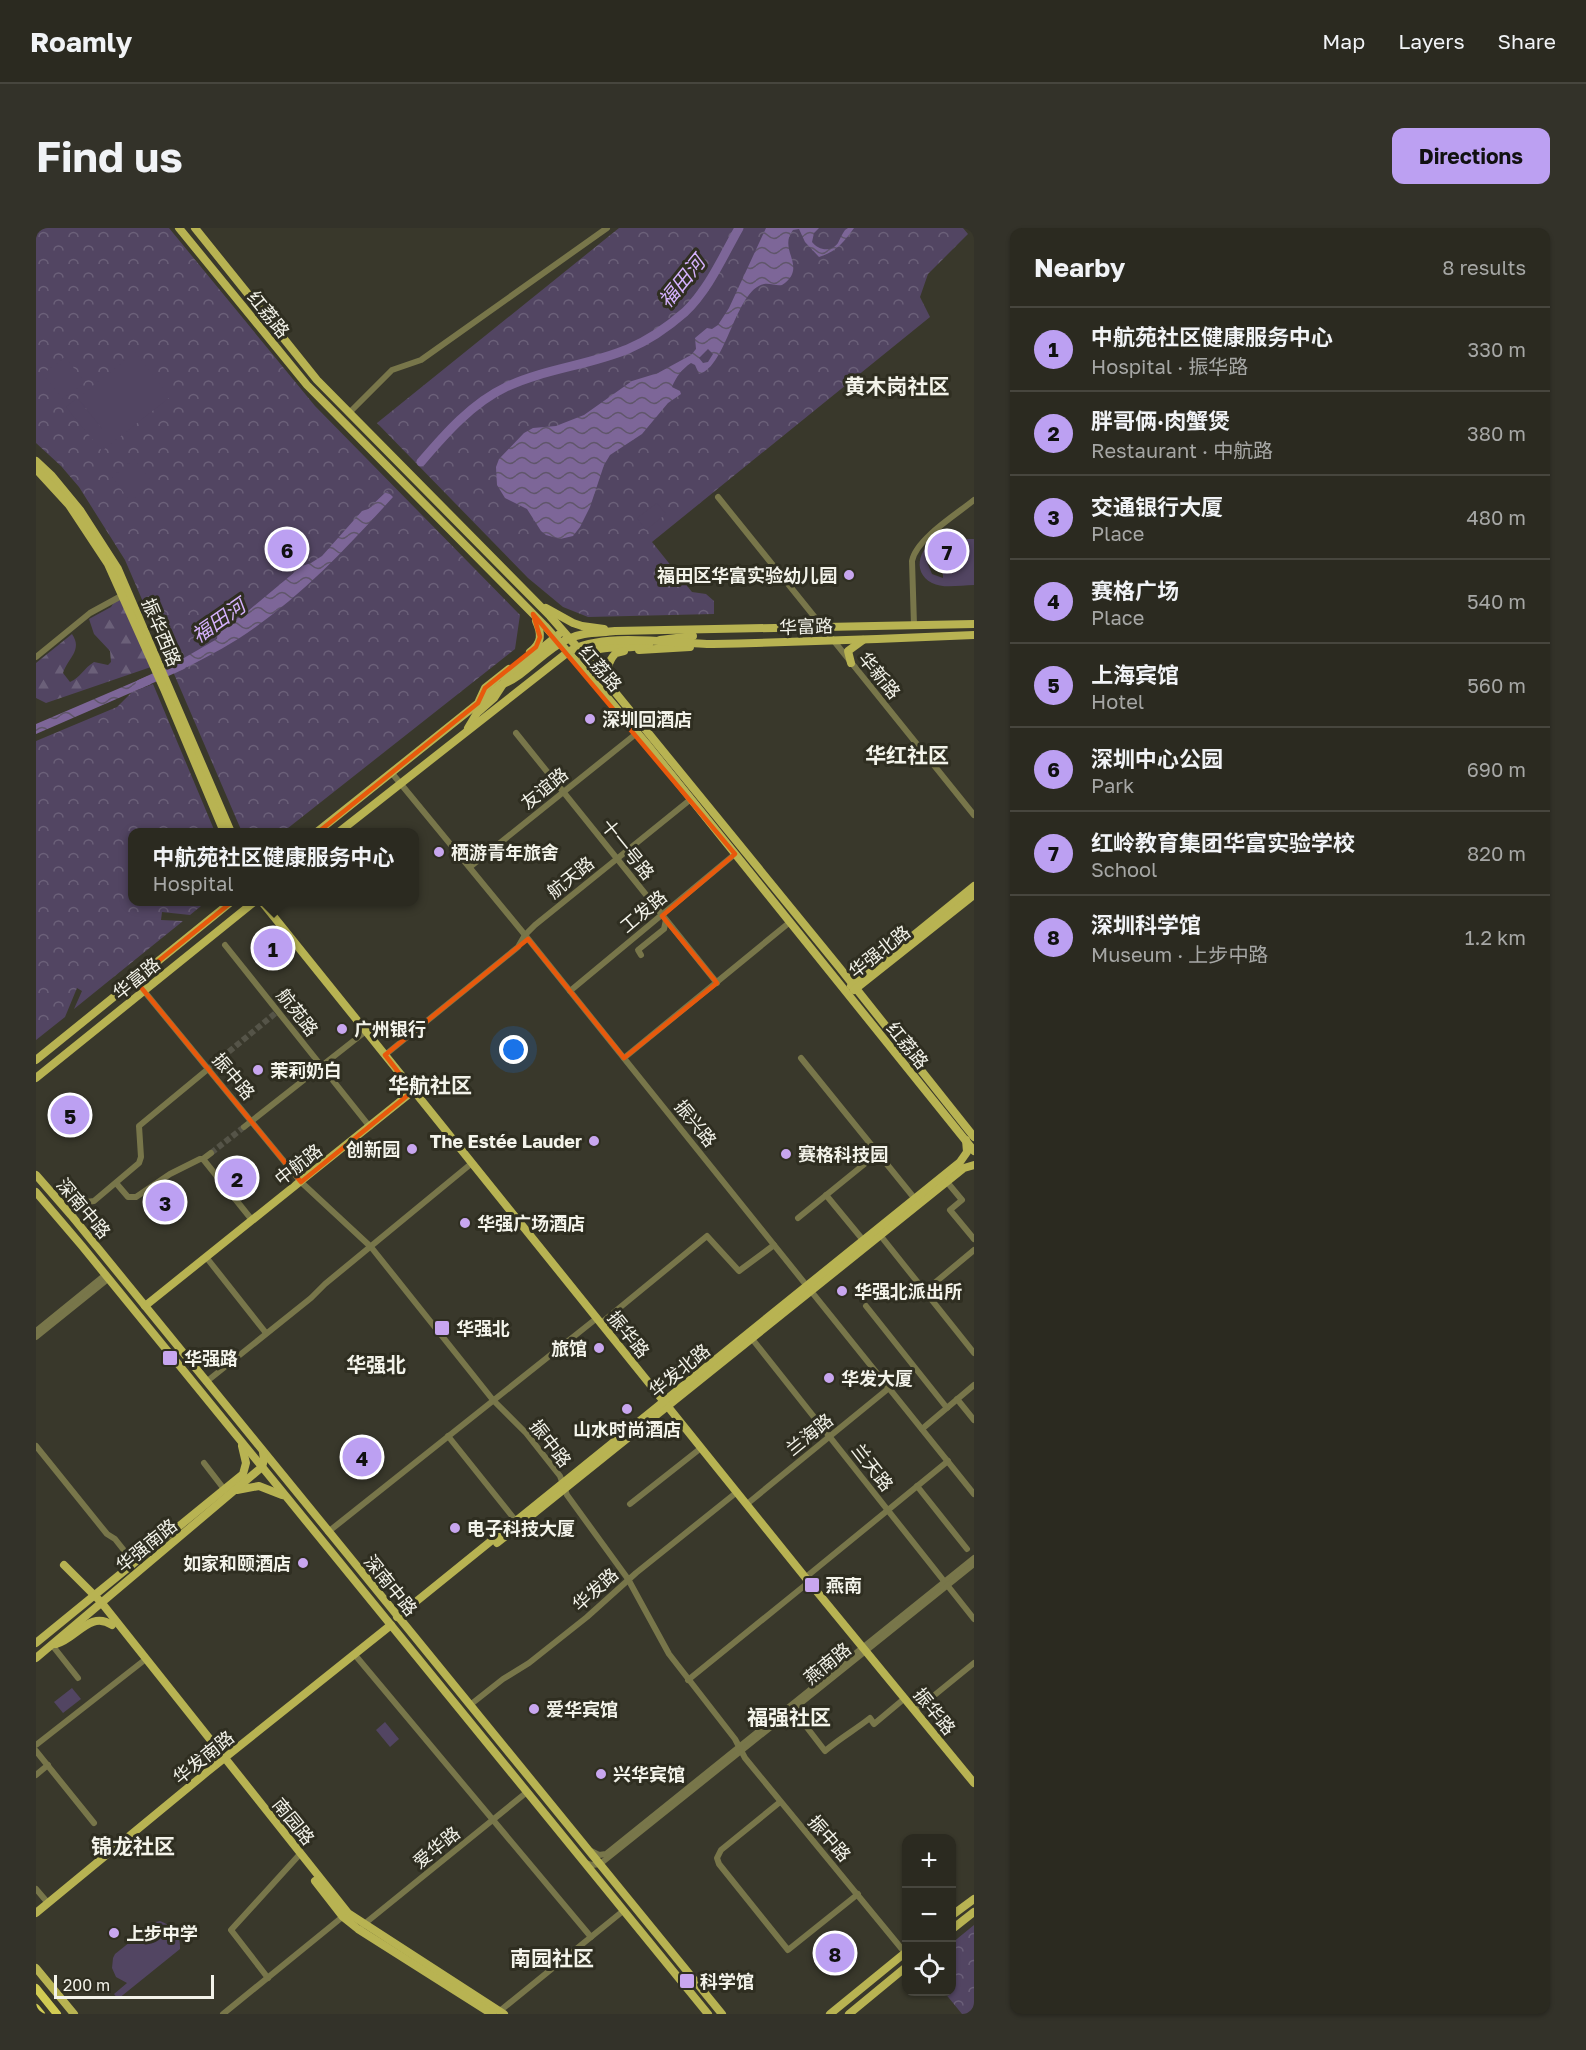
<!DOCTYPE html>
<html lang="en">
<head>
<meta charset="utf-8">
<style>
	:root { --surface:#2b2a20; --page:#333229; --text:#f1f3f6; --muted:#a6a7a5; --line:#47463e; --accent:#bca0f2 }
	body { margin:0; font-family:"Golos Text","Noto Sans SC",sans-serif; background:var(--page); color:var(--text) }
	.controls { position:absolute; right:18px; bottom:18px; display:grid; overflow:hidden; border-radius:12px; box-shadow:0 2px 4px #0004 }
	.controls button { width:54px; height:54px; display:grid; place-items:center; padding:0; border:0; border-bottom:2px solid var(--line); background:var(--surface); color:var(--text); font:30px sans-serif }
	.scale { position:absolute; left:18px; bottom:15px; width:160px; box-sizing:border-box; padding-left:6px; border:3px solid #f3f3ea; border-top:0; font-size:16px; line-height:21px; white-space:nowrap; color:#f3f3ea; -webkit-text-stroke:4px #2f2e21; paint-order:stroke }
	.you { position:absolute; left:478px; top:822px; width:21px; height:21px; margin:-15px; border:4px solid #fff; border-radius:50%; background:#1a73e8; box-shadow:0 0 0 9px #1a73e833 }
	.badge { display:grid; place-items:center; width:39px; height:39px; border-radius:50%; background:var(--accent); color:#111; font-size:20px; font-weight:700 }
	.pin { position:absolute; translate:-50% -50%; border:3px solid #fff; box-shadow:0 2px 6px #0006 }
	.popup { position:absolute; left:92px; top:600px; width:291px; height:78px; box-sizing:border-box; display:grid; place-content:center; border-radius:12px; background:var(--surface); filter:drop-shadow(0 2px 4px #0005); font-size:20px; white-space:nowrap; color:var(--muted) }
	.popup b { font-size:22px; color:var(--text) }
	.popup::after { content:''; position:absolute; left:50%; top:100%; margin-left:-12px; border:12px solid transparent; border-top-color:var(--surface) }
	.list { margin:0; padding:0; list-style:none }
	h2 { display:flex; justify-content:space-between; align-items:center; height:78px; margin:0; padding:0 24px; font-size:26px }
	h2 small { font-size:20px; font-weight:400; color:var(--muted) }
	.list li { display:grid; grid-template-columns:39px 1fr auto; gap:18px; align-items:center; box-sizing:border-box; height:84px; padding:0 24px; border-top:2px solid var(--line) }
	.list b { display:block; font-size:22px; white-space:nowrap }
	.list p { margin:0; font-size:20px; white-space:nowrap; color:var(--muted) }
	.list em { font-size:20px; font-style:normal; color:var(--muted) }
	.icon { flex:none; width:33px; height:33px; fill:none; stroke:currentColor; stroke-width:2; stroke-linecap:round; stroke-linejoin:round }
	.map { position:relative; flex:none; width:938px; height:1786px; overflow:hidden; border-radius:12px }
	header { display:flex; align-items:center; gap:36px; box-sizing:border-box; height:84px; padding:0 30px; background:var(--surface); border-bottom:2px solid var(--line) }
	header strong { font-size:28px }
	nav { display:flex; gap:33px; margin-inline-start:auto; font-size:21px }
	.intro { display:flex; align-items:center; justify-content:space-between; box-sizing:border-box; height:144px; padding:0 36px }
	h1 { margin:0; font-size:42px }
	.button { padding:15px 27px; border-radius:12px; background:var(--accent); color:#111; font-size:21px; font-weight:700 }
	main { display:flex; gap:36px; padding:0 36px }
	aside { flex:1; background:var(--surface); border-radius:12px; box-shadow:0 2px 4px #0004 }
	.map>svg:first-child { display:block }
	.forest { fill:url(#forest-firs) }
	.park { fill:url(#park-crowns) }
	.garden { fill:#524562; fill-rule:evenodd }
	.water { fill:url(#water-waves); fill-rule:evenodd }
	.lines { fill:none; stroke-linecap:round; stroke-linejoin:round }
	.river { stroke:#7d6698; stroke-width:9 }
	.minor-tunnel { stroke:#555448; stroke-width:6; stroke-dasharray:6 3; stroke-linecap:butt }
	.minor { stroke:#78764a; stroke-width:6 }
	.major { stroke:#b8b352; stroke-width:8 }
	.highway { stroke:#d1cb53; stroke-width:8 }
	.marked { fill:none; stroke:#e8590c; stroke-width:4.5; stroke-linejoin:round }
	.poi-dot { fill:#c8a6ef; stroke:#2f2e21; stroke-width:2 }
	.labels { text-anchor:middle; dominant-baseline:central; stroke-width:6; stroke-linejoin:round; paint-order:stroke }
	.street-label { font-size:18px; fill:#f3f3ea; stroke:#2f2e21 }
	.poi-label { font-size:18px; font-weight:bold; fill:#f3f3ea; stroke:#2f2e21; text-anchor:start }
	.water-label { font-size:20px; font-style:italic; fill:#d5b2fe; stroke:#2f2e21 }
	.neighbourhood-label { font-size:20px; font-weight:bold; fill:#f3f3ea; stroke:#2f2e21 }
	.quarter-label { font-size:21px; font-weight:bold; fill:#f3f3ea; stroke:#2f2e21 }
</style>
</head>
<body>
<header>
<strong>Roamly</strong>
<nav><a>Map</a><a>Layers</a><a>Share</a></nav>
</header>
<div class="intro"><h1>Find us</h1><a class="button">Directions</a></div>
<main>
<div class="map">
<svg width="938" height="1786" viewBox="0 0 938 1786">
	<defs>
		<pattern id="forest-firs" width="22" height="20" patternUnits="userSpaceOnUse" patternTransform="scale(1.5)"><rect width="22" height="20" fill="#524562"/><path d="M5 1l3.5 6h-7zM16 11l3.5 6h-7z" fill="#6b6079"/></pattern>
		<pattern id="park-crowns" width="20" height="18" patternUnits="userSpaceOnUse" patternTransform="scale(1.5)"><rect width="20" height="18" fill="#524562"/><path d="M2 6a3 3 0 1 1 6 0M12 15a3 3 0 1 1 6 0" fill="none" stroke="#6b6079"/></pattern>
		<pattern id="water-waves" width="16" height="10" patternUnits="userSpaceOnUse" patternTransform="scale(1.5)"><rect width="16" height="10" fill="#7d6698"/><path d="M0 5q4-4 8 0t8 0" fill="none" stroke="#60566b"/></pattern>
	</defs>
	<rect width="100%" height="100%" fill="#39382b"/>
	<path class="forest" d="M81 369 86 371 115 439 10 475 0 470V435L36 406C47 422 32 430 27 445L34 454C44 450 48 440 58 434L72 437 75 434 74 423 58 406 53 391 75 379Z"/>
	<g class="park">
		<polygon points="0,0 133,0 279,178 484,387 479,421 247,604 206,604 89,332 43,259 25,238 0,215"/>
		<polygon points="583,0 927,0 932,6 892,46 884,69 894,89 616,314 656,364 670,366 678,373 678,386 552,389 527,379 492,350 341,195"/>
		<polygon points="117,456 179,604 96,604 96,674 170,674 154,687 126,684 125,692 147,693 38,781 46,763 41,760 29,789 0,812 0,513 81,479 96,464"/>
		<polygon points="938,1697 938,1786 926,1786 908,1764 915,1764 916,1715"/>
	</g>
	<g class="garden">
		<polygon points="99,124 134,169 66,223 30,179 41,170 67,202 42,170"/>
		<polygon points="29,129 49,154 27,171 7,146"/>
		<polygon points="98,231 117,255 94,273 76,249"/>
		<polygon points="621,275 630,286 610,302 601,290"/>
		<path d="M906 311H938V357C925 357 907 361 896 355 874 344 884 314 906 311ZM906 319 907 349V350L896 346 891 334 896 324Z"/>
		<polygon points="36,1460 45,1471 27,1485 18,1474"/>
		<polygon points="349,1494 363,1511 354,1519 340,1502"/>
		<path d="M124 1693C137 1698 145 1706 144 1721L82 1771 78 1766 91 1755 80 1749 76 1740 77 1730 79 1726 119 1694Z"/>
	</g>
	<g class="water">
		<path d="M730 0H783L778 5 776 14C782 22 795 25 802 15 804 11 806 6 809 2L812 0H818C808 14 800 24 783 29L769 14 763 1 757 2C741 22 773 39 746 57 740 58 734 55 728 56 699 62 691 139 663 146L659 137 655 135C646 141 640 149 636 159L644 163 645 166 632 175 606 206 574 227 568 237 554 279 544 299 537 308 524 311 510 307 505 303 491 281 469 270 461 257 460 239 463 231 488 205 497 200 520 198 548 187 596 153 622 145 655 127 660 121 659 110 671 100 676 101 682 97 693 80ZM672 121 677 126 672 134 667 135 663 130Z"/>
		<path d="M351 263 357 269C310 321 261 373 202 411 181 424 159 435 138 446L134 438 181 411 182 402 185 399 206 388 266 338 275 335 286 328 326 283 332 281Z"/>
		<polygon points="112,448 115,456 0,506 0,496"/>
	</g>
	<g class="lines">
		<g class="river">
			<path d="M385 234C409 206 436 175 470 159 508 141 554 137 592 121 611 113 633 98 649 84 673 61 687 28 703 0"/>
			<polyline points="104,456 146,437"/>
		</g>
		<g class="minor-tunnel">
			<polyline points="172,841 242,783"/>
			<polyline points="175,925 208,899"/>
		</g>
		<g class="minor">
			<polyline points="313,185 356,142 385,132 571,0"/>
			<polyline points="682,269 938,587"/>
			<path d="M878 397 876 333C880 311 921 286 938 272"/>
			<polyline points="0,429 54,385 87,367"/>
			<polyline points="480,505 681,755"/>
			<polyline points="355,544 489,707 938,1266"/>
			<polyline points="434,639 601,505"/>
			<polyline points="189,717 334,899"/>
			<polyline points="605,727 602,722 628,701 630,692"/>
			<polyline points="99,752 265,954 335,1019 457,1172 490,1205 524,1248 531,1267 592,1351 633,1426 699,1511 709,1530 870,1726"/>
			<polyline points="534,763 699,626"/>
			<polyline points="349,827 482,719 489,707 499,697 655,571"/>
			<polyline points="588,830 754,694"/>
			<polyline points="765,830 879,971"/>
			<polyline points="208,899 330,803"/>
			<polyline points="167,931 175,925"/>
			<polyline points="911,954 926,972 914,982 938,1011"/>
			<polyline points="80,955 92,969 100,969 134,946 164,931 167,931 216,992"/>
			<polyline points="790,967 827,1012"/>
			<polyline points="35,987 51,974 58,973 103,935 105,929 103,898 172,841"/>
			<polyline points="762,990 842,925"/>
			<polyline points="844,1007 938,1125"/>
			<polyline points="170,1029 230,1105"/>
			<polyline points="889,1063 938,1022"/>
			<polyline points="830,1078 911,1180"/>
			<polyline points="565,1095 671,1008 703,1043 738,1017"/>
			<polyline points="0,1103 69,1047"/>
			<polyline points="713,1107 938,1391"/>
			<polyline points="0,1109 72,1051"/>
			<polyline points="170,1154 275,1070 289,1056 436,935"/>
			<polyline points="921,1171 938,1192"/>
			<polyline points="886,1201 938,1157"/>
			<polyline points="412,1208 480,1293"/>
			<polyline points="0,1218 71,1306 79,1311 98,1335"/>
			<polyline points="168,1235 188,1261"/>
			<polyline points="881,1258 931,1321"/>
			<polyline points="594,1276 665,1220"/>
			<polyline points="711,1276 853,1160"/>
			<polyline points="292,1304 561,1090"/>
			<polyline points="770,1349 912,1233"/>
			<polyline points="16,1417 42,1450"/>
			<polyline points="319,1427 555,1709"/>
			<polyline points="652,1452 773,1354"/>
			<polyline points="434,1477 467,1451 493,1435 551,1389 600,1345 701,1264"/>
			<path d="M756 1480 789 1523C804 1510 819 1502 834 1490L838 1496 869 1470"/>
			<polyline points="879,1483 938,1435"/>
			<polyline points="0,1517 106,1434"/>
			<polyline points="0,1523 58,1595"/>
			<polyline points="0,1547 12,1537"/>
			<polyline points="744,1574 685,1622 681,1630 683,1636 752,1722 822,1666"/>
			<polyline points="555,1623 563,1627 570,1626 938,1330"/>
			<polyline points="550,1635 556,1637 564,1636 938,1336"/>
			<polyline points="0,1661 12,1675"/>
			<polyline points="327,1697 491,1564"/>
			<polyline points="232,1750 195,1702 264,1626"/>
			<polyline points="187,1786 310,1686"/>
			<polyline points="460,1786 587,1683"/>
		</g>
		<g class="major">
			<polyline points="143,0 271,157 509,398 553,448 610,515 938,923"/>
			<polyline points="159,0 281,152 514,388 561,442 803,739 938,909"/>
			<polyline points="0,233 16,248 44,282 82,341 195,604"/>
			<polyline points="0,241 33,277 72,336 128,461 188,604"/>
			<polyline points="510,380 537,395 546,398 568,401"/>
			<polyline points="624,412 657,408"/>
			<polyline points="603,422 654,419"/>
			<path d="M494 424C506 415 506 406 500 393"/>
			<path d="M547 429C565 413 592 424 613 416"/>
			<polyline points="815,435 812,423 827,412"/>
			<path d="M574 456C570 445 571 434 580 425L588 423"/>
			<polyline points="443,473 449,460 473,441"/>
			<polyline points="432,500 441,485 458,470 473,447 522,407"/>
			<path d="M281 604 465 457C491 447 507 422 532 411 546 404 563 405 579 403L938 396"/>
			<path d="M303 604 532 424C567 403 637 416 677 416 764 414 851 411 938 407"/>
			<polyline points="226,674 773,1354 938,1555"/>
			<polyline points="815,758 938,658"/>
			<polyline points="818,762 938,667"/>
			<polyline points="0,832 195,674"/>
			<polyline points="0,850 218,674"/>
			<polyline points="0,947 35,987 686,1786"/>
			<polyline points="0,964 46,1018 672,1786"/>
			<polyline points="109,1078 377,863"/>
			<polyline points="201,1262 223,1258 246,1267"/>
			<polyline points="461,1315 928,940 938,937"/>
			<polyline points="28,1337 65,1374 312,1685 468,1786"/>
			<polyline points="361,1389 924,934 931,924 930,912"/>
			<polyline points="0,1415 207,1246 210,1235 206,1218"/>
			<path d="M20 1416C40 1411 54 1382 76 1397"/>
			<polyline points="0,1430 226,1239 228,1232 227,1224"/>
			<polyline points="279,1653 307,1689 322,1701 456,1786"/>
			<polyline points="0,1685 171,1544 355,1397"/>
			<polyline points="915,1688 938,1671"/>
			<polyline points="915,1702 938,1684"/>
			<polyline points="0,1740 38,1786"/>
			<polyline points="794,1786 870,1724"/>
			<polyline points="813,1786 870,1739"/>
		</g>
		<g class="highway">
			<polyline points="0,1760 21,1786"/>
			<polyline points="0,1780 5,1786"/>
		</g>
	</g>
	<path class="marked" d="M497 386 699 626 626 688 681 755 588 830 492 711 349 827 377 863 265 954 99 752 442 475 449 460 500 419 504 409Z"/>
	<g class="poi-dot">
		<circle cx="813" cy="347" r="6"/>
		<circle cx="554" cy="491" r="6"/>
		<circle cx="403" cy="624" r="6"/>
		<circle cx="306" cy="801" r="6"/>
		<circle cx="222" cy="842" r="6"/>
		<circle cx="558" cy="913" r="6"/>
		<circle cx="376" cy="921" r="6"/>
		<circle cx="750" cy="926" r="6"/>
		<circle cx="429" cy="995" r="6"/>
		<circle cx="806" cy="1063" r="6"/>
		<rect x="398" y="1092" width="16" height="16" rx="3"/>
		<circle cx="563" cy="1120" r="6"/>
		<rect x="126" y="1122" width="16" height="16" rx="3"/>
		<circle cx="793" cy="1150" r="6"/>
		<circle cx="591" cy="1181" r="6"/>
		<circle cx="419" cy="1300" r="6"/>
		<circle cx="267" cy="1335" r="6"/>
		<rect x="768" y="1349" width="16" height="16" rx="3"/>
		<circle cx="498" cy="1481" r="6"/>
		<circle cx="565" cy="1546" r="6"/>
		<circle cx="78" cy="1705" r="6"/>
		<rect x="643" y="1745" width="16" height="16" rx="3"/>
	</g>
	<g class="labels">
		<g class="street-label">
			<text transform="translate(233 86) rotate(51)">红荔路</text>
			<text transform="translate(770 398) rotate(-2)">华富路</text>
			<text transform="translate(126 404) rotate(67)">振华西路</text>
			<text transform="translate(565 440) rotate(49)">红荔路</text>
			<text transform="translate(844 447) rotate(51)">华新路</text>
			<text transform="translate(508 560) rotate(-39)">友谊路</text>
			<text transform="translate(592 621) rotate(51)">十一号路</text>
			<text transform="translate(534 649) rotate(-39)">航天路</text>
			<text transform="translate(607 683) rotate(-40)">工发路</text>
			<text transform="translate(843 723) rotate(-38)">华强北路</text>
			<text transform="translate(100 750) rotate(-39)">华富路</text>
			<text transform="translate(262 784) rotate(52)">航苑路</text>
			<text transform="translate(872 817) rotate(51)">红荔路</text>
			<text transform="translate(198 848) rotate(50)">振中路</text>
			<text transform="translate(660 895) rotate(51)">振兴路</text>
			<text transform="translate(262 936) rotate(-38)">中航路</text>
			<text transform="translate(48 980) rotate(50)">深南中路</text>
			<text transform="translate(593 1106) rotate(51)">振华路</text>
			<text transform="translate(643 1142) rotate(-39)">华发北路</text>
			<text transform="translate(773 1206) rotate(-39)">兰海路</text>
			<text transform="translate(515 1215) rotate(52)">振中路</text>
			<text transform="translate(837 1239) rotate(52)">兰天路</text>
			<text transform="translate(110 1317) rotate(-39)">华强南路</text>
			<text transform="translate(355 1357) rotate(51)">深南中路</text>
			<text transform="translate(559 1361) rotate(-42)">华发路</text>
			<text transform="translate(791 1435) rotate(-39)">燕南路</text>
			<text transform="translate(899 1483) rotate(51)">振华路</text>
			<text transform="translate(167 1529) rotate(-39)">华发南路</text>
			<text transform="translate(258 1593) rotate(51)">南园路</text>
			<text transform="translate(794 1610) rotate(49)">振中路</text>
			<text transform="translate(400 1619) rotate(-39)">爱华路</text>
		</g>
		<g class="poi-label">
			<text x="801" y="347" text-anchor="end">福田区华富实验幼儿园</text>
			<text x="566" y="491">深圳回酒店</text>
			<text x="415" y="624">栖游青年旅舍</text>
			<text x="318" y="801">广州银行</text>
			<text x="234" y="842">茉莉奶白</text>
			<text x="546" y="913" text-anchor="end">The Estée Lauder</text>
			<text x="364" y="921" text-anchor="end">创新园</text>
			<text x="762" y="926">赛格科技园</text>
			<text x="441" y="995">华强广场酒店</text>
			<text x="818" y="1063">华强北派出所</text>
			<text x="420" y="1100">华强北</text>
			<text x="551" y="1120" text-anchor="end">旅馆</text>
			<text x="148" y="1130">华强路</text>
			<text x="805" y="1150">华发大厦</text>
			<text x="591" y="1201" text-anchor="middle">山水时尚酒店</text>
			<text x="431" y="1300">电子科技大厦</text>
			<text x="255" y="1335" text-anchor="end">如家和颐酒店</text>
			<text x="790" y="1357">燕南</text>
			<text x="510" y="1481">爱华宾馆</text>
			<text x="577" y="1546">兴华宾馆</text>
			<text x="90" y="1705">上步中学</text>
			<text x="664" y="1753">科学馆</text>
		</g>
		<g class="water-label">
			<text transform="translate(645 53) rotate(-51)">福田河</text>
			<text transform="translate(182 392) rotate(-35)">福田河</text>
		</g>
		<g class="neighbourhood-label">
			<text x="340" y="1136">华强北</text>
		</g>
		<g class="quarter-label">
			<text x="861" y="158">黄木岗社区</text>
			<text x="871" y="527">华红社区</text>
			<text x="394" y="857">华航社区</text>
			<text x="753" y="1489">福强社区</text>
			<text x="97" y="1618">锦龙社区</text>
			<text x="516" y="1730">南园社区</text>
		</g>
	</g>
</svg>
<div class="controls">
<button>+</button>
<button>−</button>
<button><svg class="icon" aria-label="locate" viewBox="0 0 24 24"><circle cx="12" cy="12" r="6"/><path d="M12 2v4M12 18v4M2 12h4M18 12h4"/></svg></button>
</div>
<div class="scale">200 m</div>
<div class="you"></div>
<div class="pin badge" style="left:237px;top:720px">1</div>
<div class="popup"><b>中航苑社区健康服务中心</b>Hospital</div>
<div class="pin badge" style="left:201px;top:950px">2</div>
<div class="pin badge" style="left:129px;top:974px">3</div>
<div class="pin badge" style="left:326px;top:1229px">4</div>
<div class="pin badge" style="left:34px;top:887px">5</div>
<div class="pin badge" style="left:251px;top:321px">6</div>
<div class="pin badge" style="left:911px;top:323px">7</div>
<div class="pin badge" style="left:799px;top:1725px">8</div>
</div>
<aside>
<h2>Nearby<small>8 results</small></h2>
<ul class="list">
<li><span class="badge">1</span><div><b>中航苑社区健康服务中心</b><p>Hospital · 振华路</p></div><em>330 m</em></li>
<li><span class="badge">2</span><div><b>胖哥俩·肉蟹煲</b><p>Restaurant · 中航路</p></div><em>380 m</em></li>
<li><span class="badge">3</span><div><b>交通银行大厦</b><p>Place</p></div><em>480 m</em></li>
<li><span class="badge">4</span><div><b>赛格广场</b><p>Place</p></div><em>540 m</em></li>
<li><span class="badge">5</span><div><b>上海宾馆</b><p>Hotel</p></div><em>560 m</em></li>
<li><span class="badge">6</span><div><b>深圳中心公园</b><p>Park</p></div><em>690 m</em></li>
<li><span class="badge">7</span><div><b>红岭教育集团华富实验学校</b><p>School</p></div><em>820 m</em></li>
<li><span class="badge">8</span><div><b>深圳科学馆</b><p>Museum · 上步中路</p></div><em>1.2 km</em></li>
</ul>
</aside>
</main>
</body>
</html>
